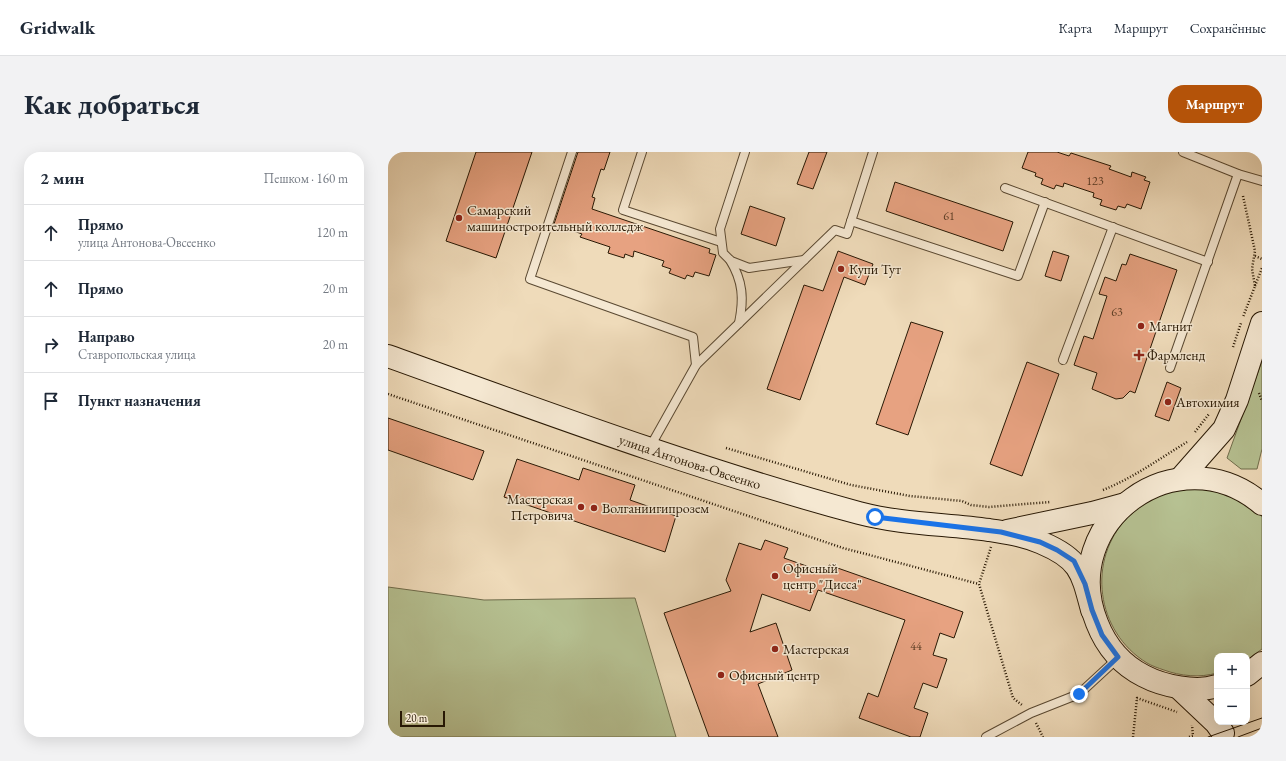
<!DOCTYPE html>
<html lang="ru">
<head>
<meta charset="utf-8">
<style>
	:root { --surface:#fff; --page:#f2f2f3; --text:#1f2937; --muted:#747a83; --line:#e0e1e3; --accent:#b45309 }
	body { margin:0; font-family:"EB Garamond",serif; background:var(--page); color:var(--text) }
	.controls { position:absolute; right:12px; bottom:12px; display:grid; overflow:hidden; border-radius:8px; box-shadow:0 4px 16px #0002 }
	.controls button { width:36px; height:36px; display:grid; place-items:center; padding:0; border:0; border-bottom:1px solid var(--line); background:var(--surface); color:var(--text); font:20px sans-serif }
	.scale { position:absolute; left:12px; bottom:10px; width:45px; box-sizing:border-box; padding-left:4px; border:2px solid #281804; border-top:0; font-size:11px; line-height:14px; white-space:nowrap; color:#281804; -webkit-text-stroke:3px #f5e8d2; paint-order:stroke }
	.stop { position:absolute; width:12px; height:12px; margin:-9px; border:3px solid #1a73e8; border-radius:50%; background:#fff }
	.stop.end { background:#1a73e8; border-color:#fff; box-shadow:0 1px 4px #0008 }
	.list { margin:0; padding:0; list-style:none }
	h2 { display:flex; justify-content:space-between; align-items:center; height:52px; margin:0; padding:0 16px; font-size:17px }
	h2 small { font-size:13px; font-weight:400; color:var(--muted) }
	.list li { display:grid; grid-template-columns:26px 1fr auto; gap:12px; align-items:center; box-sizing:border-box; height:56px; padding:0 16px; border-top:1px solid var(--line) }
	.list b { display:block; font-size:15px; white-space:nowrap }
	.list p { margin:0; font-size:13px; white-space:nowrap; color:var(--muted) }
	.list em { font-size:13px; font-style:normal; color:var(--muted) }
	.icon { flex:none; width:22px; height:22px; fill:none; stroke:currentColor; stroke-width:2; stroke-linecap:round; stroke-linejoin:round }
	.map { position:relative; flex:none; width:874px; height:585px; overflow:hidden; border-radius:16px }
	header { display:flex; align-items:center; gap:24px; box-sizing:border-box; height:56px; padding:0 20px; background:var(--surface); border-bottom:1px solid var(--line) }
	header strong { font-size:19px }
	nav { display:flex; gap:22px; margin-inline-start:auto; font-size:14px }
	.intro { display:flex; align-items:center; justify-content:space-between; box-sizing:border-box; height:96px; padding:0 24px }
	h1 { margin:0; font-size:28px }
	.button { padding:10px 18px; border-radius:16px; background:var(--accent); color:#fff; font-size:14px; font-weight:700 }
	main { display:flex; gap:24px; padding:0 24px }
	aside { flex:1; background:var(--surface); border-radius:16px; box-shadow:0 4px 16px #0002 }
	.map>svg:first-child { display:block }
	.green { fill:#b6c192; stroke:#6f6c4b }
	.building { fill:#e7a281; stroke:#281804 }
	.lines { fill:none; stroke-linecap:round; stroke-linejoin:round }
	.lane-casing { stroke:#5a4932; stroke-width:10 }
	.secondary-casing { stroke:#281804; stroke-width:24 }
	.path { stroke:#281804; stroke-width:2.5; stroke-dasharray:1 2; stroke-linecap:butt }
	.lane { stroke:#f5e8d2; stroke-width:8 }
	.secondary { stroke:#f5e8d2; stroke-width:22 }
	.tram { stroke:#281804; stroke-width:1 }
	.route { stroke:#1a73e8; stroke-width:5 }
	.poi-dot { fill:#8f2418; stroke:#f5e8d2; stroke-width:1.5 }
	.labels { text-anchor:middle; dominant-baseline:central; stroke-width:3; stroke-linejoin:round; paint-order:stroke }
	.number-label { font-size:12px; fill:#583a23 }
	.poi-label { font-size:14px; fill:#281804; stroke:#f5e8d2; text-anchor:start }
	.street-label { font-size:14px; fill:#281804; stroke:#f5e8d2 }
</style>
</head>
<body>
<header>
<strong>Gridwalk</strong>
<nav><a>Карта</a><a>Маршрут</a><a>Сохранённые</a></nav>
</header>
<div class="intro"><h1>Как добраться</h1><a class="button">Маршрут</a></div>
<main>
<aside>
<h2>2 мин<small>Пешком · 160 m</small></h2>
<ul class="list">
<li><svg class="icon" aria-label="ahead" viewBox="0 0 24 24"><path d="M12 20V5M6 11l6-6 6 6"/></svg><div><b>Прямо</b><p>улица Антонова-Овсеенко</p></div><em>120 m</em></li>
<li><svg class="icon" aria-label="ahead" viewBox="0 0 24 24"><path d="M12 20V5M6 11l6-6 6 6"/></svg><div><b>Прямо</b></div><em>20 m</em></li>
<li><svg class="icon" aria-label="right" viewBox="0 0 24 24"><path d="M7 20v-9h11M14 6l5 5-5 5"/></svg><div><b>Направо</b><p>Ставропольская улица</p></div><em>20 m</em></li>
<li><svg class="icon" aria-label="arrive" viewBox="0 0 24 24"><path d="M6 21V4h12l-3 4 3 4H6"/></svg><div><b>Пункт назначения</b></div></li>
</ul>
</aside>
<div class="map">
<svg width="874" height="585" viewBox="0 0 874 585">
	<rect width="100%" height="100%" fill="#efdbba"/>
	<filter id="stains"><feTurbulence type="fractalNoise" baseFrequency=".005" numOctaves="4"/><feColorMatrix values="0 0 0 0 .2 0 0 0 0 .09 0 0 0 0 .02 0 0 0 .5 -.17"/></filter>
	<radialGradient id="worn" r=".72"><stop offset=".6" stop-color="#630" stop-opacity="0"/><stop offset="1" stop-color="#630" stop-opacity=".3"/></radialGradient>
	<g class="green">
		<polygon points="874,209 874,297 869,317 853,317 839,306"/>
		<path d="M810 336C835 341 857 345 874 365V497L859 508V504H829V521C812 526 792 524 776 518 770 516 764 514 759 511 708 480 698 408 740 365 750 354 765 344 780 340 790 337 800 337 810 336Z"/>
		<polygon points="0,435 96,448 247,446 288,585 0,585"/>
	</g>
	<g class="building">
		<polygon points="88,0 144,0 108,106 58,89"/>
		<polygon points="190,0 222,0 216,18 213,17 204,45 207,46 204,57 322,97 321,101 328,103 321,124 307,120 305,125 299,123 297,127 281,121 283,117 274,114 276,109 246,99 245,105 237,102 236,106 220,101 222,95 192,85 194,82 166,72"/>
		<polygon points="421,0 439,0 425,37 409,32"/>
		<polygon points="640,0 669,0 681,4 683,1 723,14 721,17 743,25 744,20 758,25 756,28 762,30 753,57 739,52 737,56 730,54 728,58 712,53 714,48 705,45 706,41 676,31 675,35 668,33 666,37 653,32 655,27 647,24 648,21 634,16"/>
		<polygon points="507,30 625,70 615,99 498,59"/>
		<polygon points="362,54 397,66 388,94 353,82"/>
		<polygon points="450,99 485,112 477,133 456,125 412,248 379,237 416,133 435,139"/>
		<polygon points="665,99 681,104 673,129 657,124"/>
		<polygon points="742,102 789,118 747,241 742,239 735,246 728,247 704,237 709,221 686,213 696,184 705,187 719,144 711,142 717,125 728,129 734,112 738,113"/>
		<polygon points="523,170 555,180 520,283 488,272"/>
		<polygon points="639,210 671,222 634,324 602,312"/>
		<polygon points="779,230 793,236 781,269 767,264"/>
		<polygon points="0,266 96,299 85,328 0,298"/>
		<polygon points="129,307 191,328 195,316 247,333 242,348 288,364 277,400 116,345"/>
		<polygon points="377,388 400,396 396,406 438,421 441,413 575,460 566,486 552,481 545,503 559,507 549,536 535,531 526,556 540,561 532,585 523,585 471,566 480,541 490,545 517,468 430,438 422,459 374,442 362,480 388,471 404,518 370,532 390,585 321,585 276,461 343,439 338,428 351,391 373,398"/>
	</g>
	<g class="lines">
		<g class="lane-casing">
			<g id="lane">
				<polyline points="184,0 142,127 305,185 308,213"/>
				<polyline points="254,0 235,58 333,90"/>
				<polyline points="357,0 332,77 335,101 343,109 361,116 416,108"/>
				<polyline points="795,0 850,22 874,29"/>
				<polyline points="617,36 820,110"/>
				<polyline points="463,69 630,124 657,50"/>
				<path d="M342 108C355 129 356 147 351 171"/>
				<polyline points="675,208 725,75"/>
				<polyline points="782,216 850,22"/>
				<polyline points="262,295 308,213 447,78 459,82 485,0"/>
				<polyline points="598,585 643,561 691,542 730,506"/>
			</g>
		</g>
		<g class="secondary-casing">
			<g id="secondary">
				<path id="s1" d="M0 204C156 260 311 318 471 361 513 372 558 372 601 378 619 381 637 383 654 391 692 407 694 420 704 458"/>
				<polyline points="792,327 836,277 849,248 874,171"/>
				<polyline points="619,379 704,361 737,352"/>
				<polyline points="859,523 874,511"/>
				<path d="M829 534C808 541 775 534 756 524 734 513 718 494 709 471 668 369 790 281 874 352"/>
				<polyline points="791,536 828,571 835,581"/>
			</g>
		</g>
		<g class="path">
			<polyline points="855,44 867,99 864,117 867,134 855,165"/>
			<polyline points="867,104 874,107"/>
			<polyline points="867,134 874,116"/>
			<polyline points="845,195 853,171"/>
			<polyline points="871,241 874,249"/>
			<polyline points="0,242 455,396 591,432"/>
			<polyline points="807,280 821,262"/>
			<polyline points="338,296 463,333 522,344 574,349 583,353 601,355 662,350"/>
			<path d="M715 338C745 326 771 307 799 290"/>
			<polyline points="603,395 591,432 625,546 634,553"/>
			<polyline points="648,571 655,585"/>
			<polyline points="745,585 749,546 789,560"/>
			<polyline points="801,585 805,584 804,573"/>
		</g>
		<use href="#lane" class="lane"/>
		<use href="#secondary" class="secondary"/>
		<g class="tram">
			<polyline points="820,585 874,566"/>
			<polyline points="850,585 874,576"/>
		</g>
	</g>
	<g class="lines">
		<polyline class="route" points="487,365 613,380 652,390 669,398 686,409 697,432 704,458 714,483 730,505 691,542"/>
	</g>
	<g class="poi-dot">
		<circle cx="71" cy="66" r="4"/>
		<circle cx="453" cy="117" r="4"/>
		<circle cx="753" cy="174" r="4"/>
		<path d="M749 197h4v4h4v4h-4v4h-4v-4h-4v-4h4z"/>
		<circle cx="780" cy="250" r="4"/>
		<circle cx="193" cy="355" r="4"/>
		<circle cx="206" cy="356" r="4"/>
		<circle cx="387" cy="424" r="4"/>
		<circle cx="387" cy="497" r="4"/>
		<circle cx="333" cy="523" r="4"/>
	</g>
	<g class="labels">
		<g class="number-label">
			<text x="707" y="29">123</text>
			<text x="561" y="64">61</text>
			<text x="729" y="160">63</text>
			<text x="528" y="494">44</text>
		</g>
		<g class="poi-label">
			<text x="79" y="58">Самарский<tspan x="79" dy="16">машиностроительный колледж</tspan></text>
			<text x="461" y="117">Купи Тут</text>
			<text x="761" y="174">Магнит</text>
			<text x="759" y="203">Фармленд</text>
			<text x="788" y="250">Автохимия</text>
			<text x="185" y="347" text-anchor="end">Мастерская<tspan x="185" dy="16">Петровича</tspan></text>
			<text x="214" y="356">Волганиигипрозем</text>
			<text x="395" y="416">Офисный<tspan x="395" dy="16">центр "Дисса"</tspan></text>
			<text x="395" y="497">Мастерская</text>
			<text x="341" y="523">Офисный центр</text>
		</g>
		<g class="street-label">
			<text stroke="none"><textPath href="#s1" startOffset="320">улица Антонова-Овсеенко</textPath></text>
		</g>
	</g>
	<rect width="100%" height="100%" filter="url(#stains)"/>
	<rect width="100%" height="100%" fill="url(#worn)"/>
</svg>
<div class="controls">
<button>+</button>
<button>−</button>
</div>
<div class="scale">20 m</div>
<div class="stop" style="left:487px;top:365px"></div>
<div class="stop end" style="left:691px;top:542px"></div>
</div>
</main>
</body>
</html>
